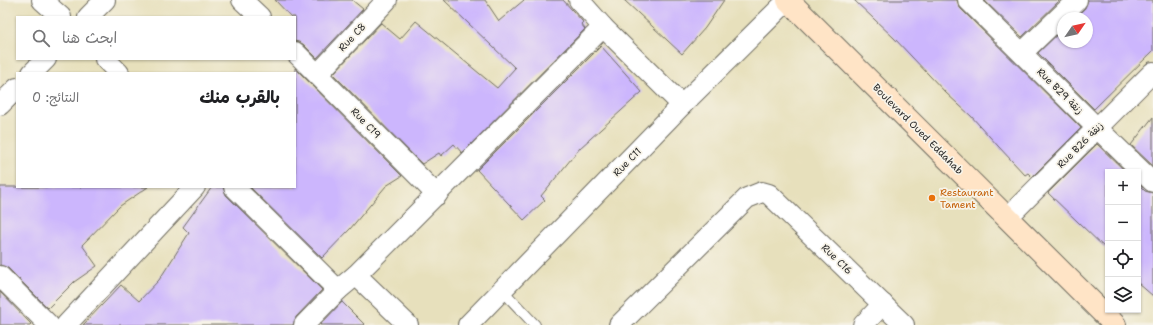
<!DOCTYPE html>
<html lang="ar">
<head>
<meta charset="utf-8">
<style>
	:root { --surface:#fff; --page:#f6f6f6; --text:#202124; --muted:#757577; --line:#e0e0e0 }
	body { margin:0; font-family:"Shantell Sans","Playpen Sans Arabic",sans-serif; background:var(--page); color:var(--text); direction:rtl }
	.controls { position:absolute; right:12px; bottom:12px; display:grid; overflow:hidden; border-radius:0px; box-shadow:0 1px 3px #0004 }
	.controls button { width:36px; height:36px; display:grid; place-items:center; padding:0; border:0; border-bottom:1px solid var(--line); background:var(--surface); color:var(--text); font:20px sans-serif }
	.compass { position:absolute; left:1057px; top:12px; width:36px; height:36px; border-radius:50%; background:var(--surface); box-shadow:0 1px 3px #0004; rotate:56deg }
	.list { margin:0; padding:0; list-style:none }
	h2 { display:flex; justify-content:space-between; align-items:center; height:52px; margin:0; padding:0 16px; font-size:17px }
	h2 small { font-size:13px; font-weight:400; color:var(--muted) }
	.icon { flex:none; width:22px; height:22px; fill:none; stroke:currentColor; stroke-width:2; stroke-linecap:round; stroke-linejoin:round }
	.map { position:relative; flex:none; width:1153px; height:325px; overflow:hidden; direction:ltr }
	.search { position:absolute; background:var(--surface); box-shadow:0 1px 3px #0004; left:16px; top:16px; width:280px; height:44px; display:flex; align-items:center; gap:10px; box-sizing:border-box; padding:0 14px; border-radius:0px; color:var(--muted); font-size:15px }
	.panel { position:absolute; background:var(--surface); box-shadow:0 1px 3px #0004; left:16px; top:72px; width:280px; height:116px; border-radius:0px; direction:rtl }
	.map>svg:first-child { display:block }
	.building { fill:#ccb6fd }
	.lines { fill:none; stroke-linecap:round; stroke-linejoin:round }
	.lane-casing { stroke:#6d6a5e; stroke-width:12 }
	.street-casing { stroke:#6d6a5e; stroke-width:22 }
	.secondary-casing { stroke:#6d6a5e; stroke-width:24 }
	.lane { stroke:#fff; stroke-width:10 }
	.street { stroke:#fff; stroke-width:20 }
	.secondary { stroke:#ffe4c6; stroke-width:22 }
	.food-dot { fill:#e8710a; stroke:#f7f3e8; stroke-width:1.5 }
	.labels { text-anchor:middle; dominant-baseline:central; stroke-width:3.5; stroke-linejoin:round; paint-order:stroke }
	.street-label { font-size:10px; fill:#2b2b2b; stroke:#f7f3e8 }
	.food-label { font-size:10px; fill:#c56008; stroke:#f7f3e8; text-anchor:start }
</style>
</head>
<body>
<div class="map">
<svg width="1153" height="325" viewBox="0 0 1153 325">
	<rect width="100%" height="100%" fill="#f7f3e8"/>
	<filter id="ink" filterUnits="userSpaceOnUse"><feTurbulence type="fractalNoise" baseFrequency=".025" numOctaves="2"/><feDisplacementMap in="SourceGraphic" scale="8" xChannelSelector="R" yChannelSelector="G"/><feConvolveMatrix kernelMatrix="1 2 1 2 8 2 1 2 1" color-interpolation-filters="sRGB"/></filter>
	<filter id="wash" filterUnits="userSpaceOnUse"><feTurbulence type="fractalNoise" baseFrequency=".012" numOctaves="4" result="noise"/><feDisplacementMap in="SourceGraphic" scale="16" xChannelSelector="R" yChannelSelector="G"/><feGaussianBlur stdDeviation="0.9" result="paint"/><feColorMatrix in="noise" values="0 0 0 0 0 0 0 0 0 0 0 0 0 0 0 0 0 1.4 0 .05"/><feComposite in="paint" operator="in"/></filter>
	<g filter="url(#wash)">
		<rect width="100%" height="100%" fill="#e7e0bc"/>
		<g id="blocks">
			<g class="building">
				<polygon points="275,0 352,0 363,9 317,58 303,44 295,41 295,17 291,17"/>
				<polygon points="444,0 485,0 499,21 524,0 563,0 583,22 581,24 585,29 462,153 454,144 441,156 439,153 422,164 333,74 381,23 400,39 416,21 497,88 515,68"/>
				<polygon points="624,0 724,0 705,28 682,54"/>
				<polygon points="854,0 957,0 960,8 1081,128 1032,177 1028,173 1025,175 998,146 971,116 946,93 894,38"/>
				<polygon points="984,0 1060,0 1022,37"/>
				<polygon points="1088,0 1153,0 1153,51 1094,109 1038,53 1063,29 1063,42 1087,42 1087,18 1075,18 1085,8"/>
				<polygon points="601,46 642,92 580,148 541,196 545,200 524,220 477,170"/>
				<polygon points="295,68 402,176 386,186 350,229 322,258 250,187 295,187"/>
				<polygon points="1153,117 1153,166 1131,145"/>
				<polygon points="1097,144 1126,172 1108,172 1108,251 1048,193"/>
				<polygon points="1138,184 1145,191 1153,193 1153,296 1138,283"/>
				<polygon points="0,187 148,187 120,206 82,245 97,266 74,282 48,308 8,268 0,265"/>
				<polygon points="212,187 223,187 226,195 322,290 296,317 293,325 83,325 121,285 139,301 159,280 189,233 183,227"/>
				<polygon points="0,292 31,324 30,325 0,325"/>
				<polygon points="342,302 365,325 320,325"/>
			</g>
		</g>
	</g>
	<g filter="url(#ink)">
		<use href="#blocks" fill-opacity="0" stroke="#6d6a5e" stroke-width="1"/>
		<g class="lines">
			<g class="lane-casing">
				<polyline id="lane" points="503,291 535,325"/>
			</g>
			<g class="street-casing">
				<g id="street">
					<polyline points="42,0 61,17"/>
					<polyline points="242,0 260,17"/>
					<polyline points="579,0 603,27 682,105"/>
					<polyline points="968,0 1097,128 1153,182"/>
					<polyline points="88,17 105,0"/>
					<polyline points="295,52 437,195"/>
					<polyline points="1022,53 1077,0"/>
					<polyline points="105,59 119,73"/>
					<polyline points="32,73 46,59"/>
					<polyline points="318,74 387,0"/>
					<polyline points="0,105 17,88"/>
					<polyline points="234,187 338,290 356,275 408,325"/>
					<polyline points="1007,218 1153,72"/>
					<polyline points="356,275 603,27"/>
					<polyline points="0,276 49,325"/>
					<polyline points="66,325 195,187"/>
					<polyline points="304,325 338,290"/>
					<polyline points="468,325 682,105 788,0"/>
					<polyline points="619,325 747,198 762,192 769,194 904,325"/>
					<polyline points="863,325 883,304"/>
				</g>
			</g>
			<g class="secondary-casing">
				<polyline id="secondary" points="788,0 1115,325"/>
			</g>
			<use href="#lane" class="lane"/>
			<use href="#street" class="street"/>
			<use href="#secondary" class="secondary"/>
		</g>
	</g>
	<circle class="food-dot" cx="932" cy="198" r="4"/>
	<g class="labels">
		<g class="street-label">
			<text transform="translate(352 37) rotate(-47)">Rue C8</text>
			<text transform="translate(1060 91) rotate(45)">Rue B29 زنقة</text>
			<text transform="translate(366 123) rotate(46)">Rue C19</text>
			<text transform="translate(918 129) rotate(45)">Boulevard Oued Eddahab</text>
			<text transform="translate(1080 145) rotate(-45)">Rue B26 زنقة</text>
			<text transform="translate(627 162) rotate(-46)">Rue C11</text>
			<text transform="translate(837 259) rotate(44)">Rue C16</text>
		</g>
		<g class="food-label">
			<text x="940" y="192">Restaurant<tspan x="940" dy="12">Tament</tspan></text>
		</g>
	</g>
</svg>
<div class="controls">
<button>+</button>
<button>−</button>
<button><svg class="icon" aria-label="locate" viewBox="0 0 24 24"><circle cx="12" cy="12" r="6"/><path d="M12 2v4M12 18v4M2 12h4M18 12h4"/></svg></button>
<button><svg class="icon" aria-label="layers" viewBox="0 0 24 24"><path d="M12 4l9 5-9 5-9-5zM3 14l9 5 9-5"/></svg></button>
</div>
<svg class="compass" viewBox="-18 -18 36 36"><path d="M0-13l5 13h-10z" fill="#e53935"/><path d="M0 13l5-13h-10z" fill="#757577"/></svg>
<div class="search"><svg class="icon" aria-label="search" viewBox="0 0 24 24"><circle cx="10" cy="10" r="6"/><path d="M15 15l6 6"/></svg>ابحث هنا</div>
<section class="panel">
<h2>بالقرب منك<small>النتائج: 0</small></h2>
<ul class="list">
</ul>
</section>
</div>
</body>
</html>
